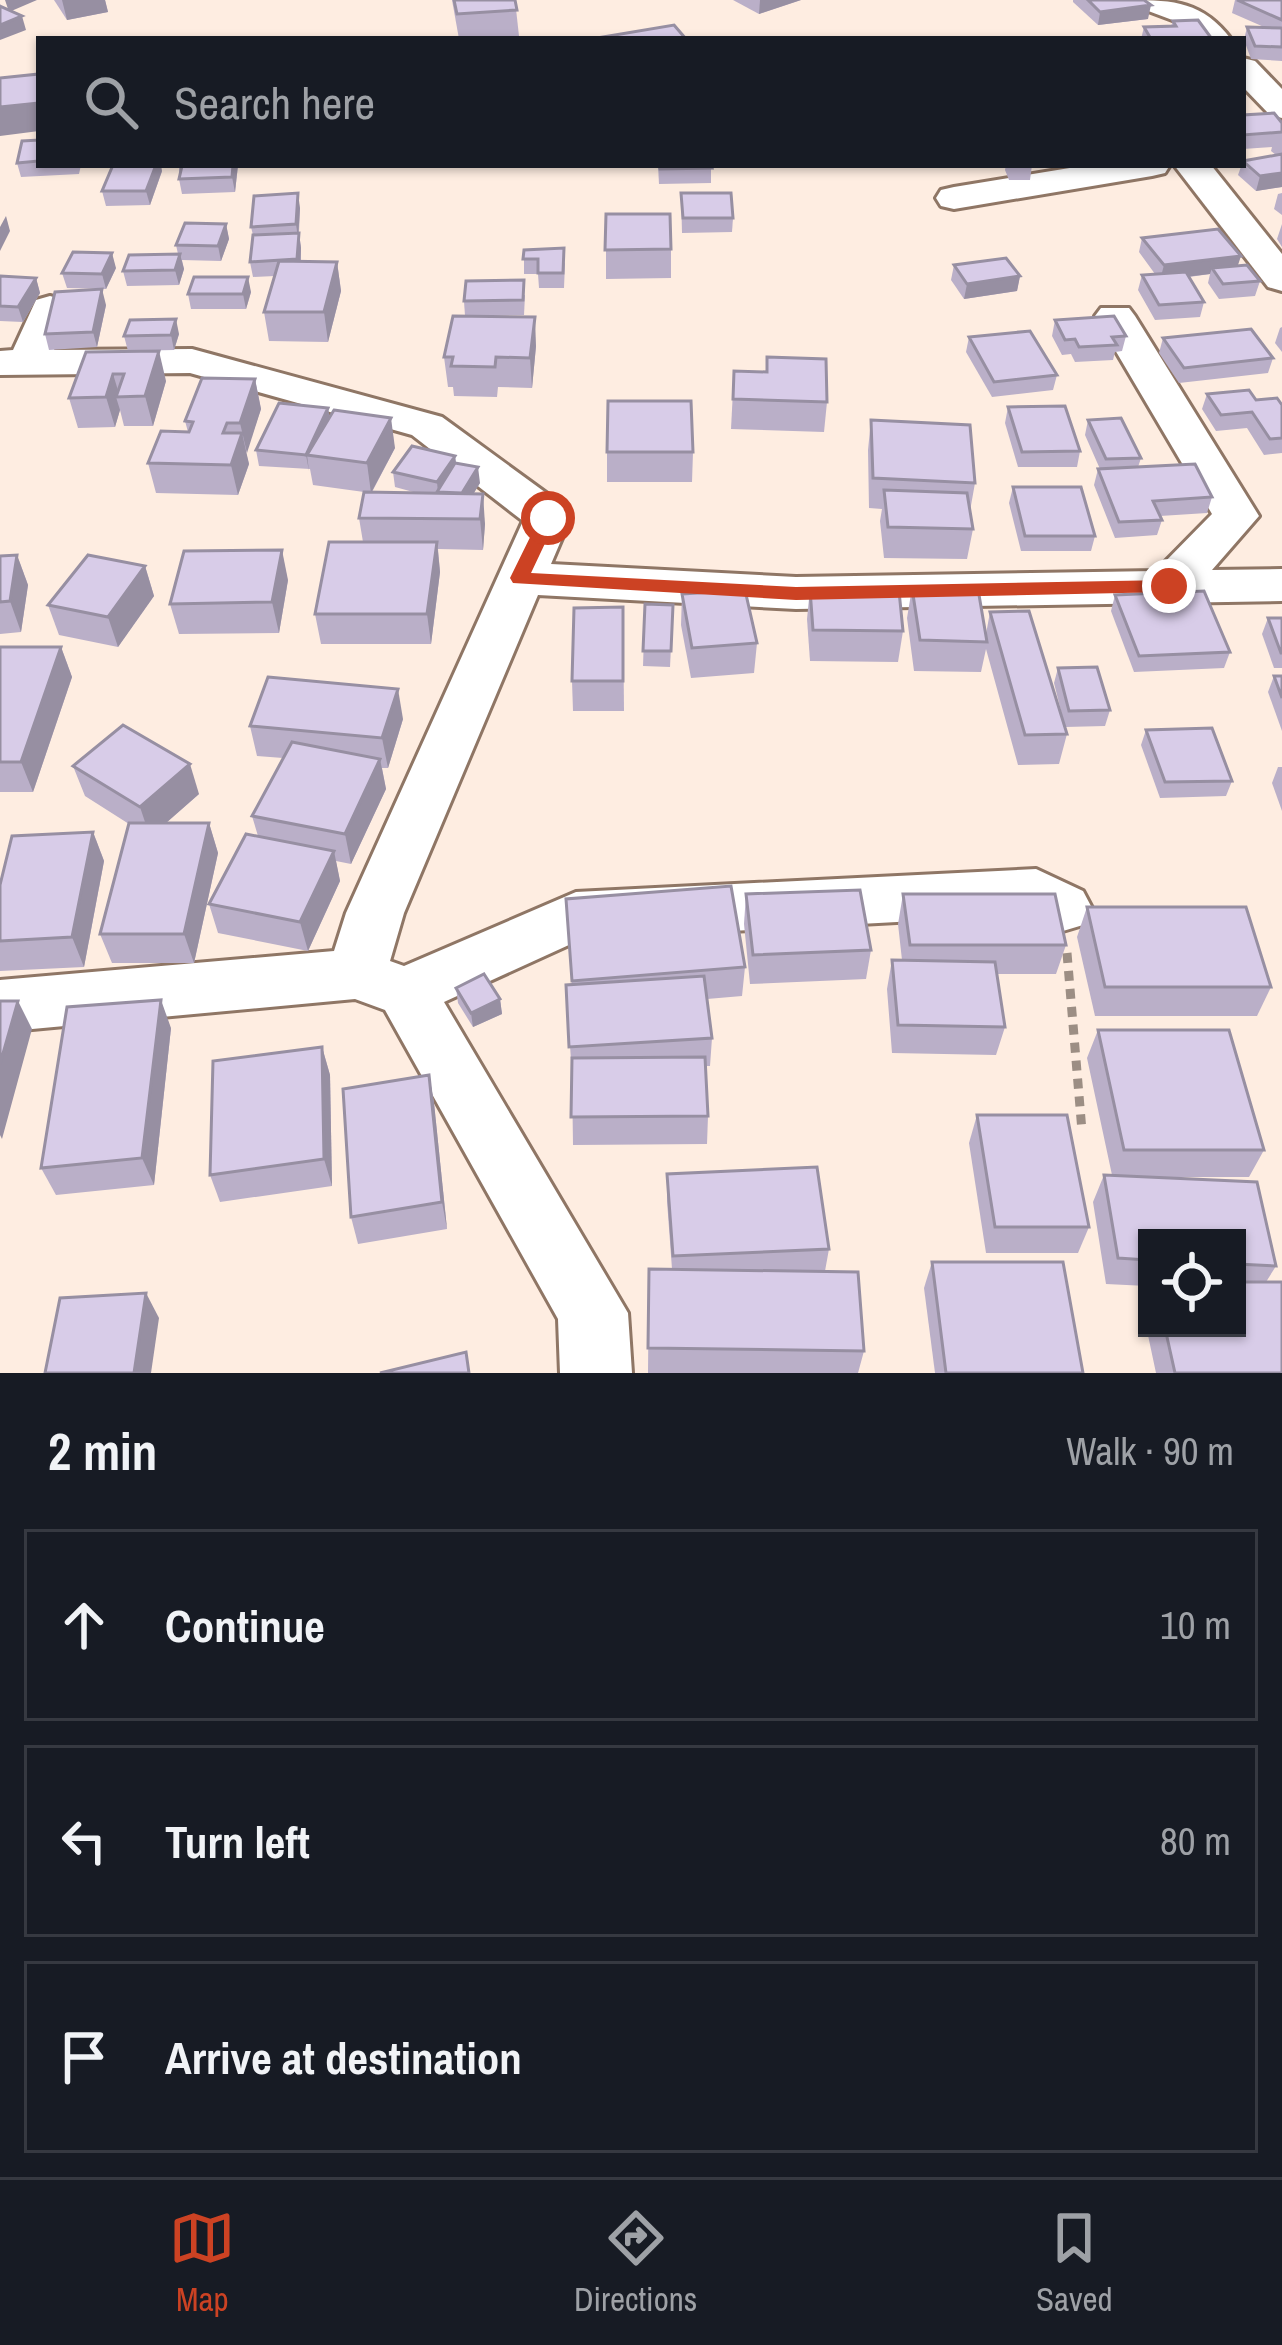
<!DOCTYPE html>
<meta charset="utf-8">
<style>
body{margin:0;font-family:"Archivo Narrow",sans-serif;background:#20242c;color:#f1f3f6}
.controls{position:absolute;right:36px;bottom:36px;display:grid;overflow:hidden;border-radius:0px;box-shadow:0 3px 9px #0004}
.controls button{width:108px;height:108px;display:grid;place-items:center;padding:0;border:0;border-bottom:3px solid #363941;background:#171b24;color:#f1f3f6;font:60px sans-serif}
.stop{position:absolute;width:36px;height:36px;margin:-27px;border:9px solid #cc4223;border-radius:50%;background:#fff}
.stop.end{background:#cc4223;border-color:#fff;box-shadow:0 3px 12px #0008}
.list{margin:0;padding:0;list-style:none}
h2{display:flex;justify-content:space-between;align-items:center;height:156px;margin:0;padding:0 48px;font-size:51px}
h2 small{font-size:39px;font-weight:400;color:#9ea1a6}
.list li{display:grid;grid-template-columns:78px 1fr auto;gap:36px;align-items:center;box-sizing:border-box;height:192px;margin:0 24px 24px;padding:0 24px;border:3px solid #363941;border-radius:0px}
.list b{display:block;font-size:45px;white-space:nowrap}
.list em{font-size:39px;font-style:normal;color:#9ea1a6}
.icon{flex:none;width:66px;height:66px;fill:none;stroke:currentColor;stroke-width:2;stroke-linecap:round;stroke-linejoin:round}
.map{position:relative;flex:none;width:1282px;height:1373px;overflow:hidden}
.search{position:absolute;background:#171b24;box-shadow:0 3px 9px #0004;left:36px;right:36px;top:36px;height:132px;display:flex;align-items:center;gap:30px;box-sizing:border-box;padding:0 42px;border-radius:0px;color:#9ea1a6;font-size:45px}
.sheet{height:804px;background:#171b24}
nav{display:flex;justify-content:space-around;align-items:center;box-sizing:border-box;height:168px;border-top:3px solid #363941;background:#171b24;font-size:33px;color:#9ea1a6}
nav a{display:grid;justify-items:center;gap:6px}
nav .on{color:#cc4223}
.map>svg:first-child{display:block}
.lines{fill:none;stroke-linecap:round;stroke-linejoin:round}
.street-casing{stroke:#8f7665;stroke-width:6}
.path{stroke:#9c8e84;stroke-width:9;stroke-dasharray:10 8;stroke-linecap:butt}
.street{fill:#fff;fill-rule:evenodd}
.wall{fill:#baafc8}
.shaded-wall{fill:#978fa2}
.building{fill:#d8cce8;stroke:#978fa2;stroke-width:3}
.route{fill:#cc4223}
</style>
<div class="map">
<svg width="1282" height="1373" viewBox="0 0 1282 1373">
<rect width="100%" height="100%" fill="#feede1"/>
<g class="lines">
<g class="street-casing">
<g id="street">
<path d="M1131 0C1174 0 1203 2 1231 39H1197L1183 24 1135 6Z"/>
<polygon points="1243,58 1255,61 1282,89 1282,118 1270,115 1243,87"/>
<polygon points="1088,165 1170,165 1165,173 1152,176 954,209 941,206 936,198 941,190 954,187"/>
<polygon points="1174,165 1211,165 1282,254 1282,291 1268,287"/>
<polygon points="50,296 64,300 70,308 54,350 192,349 442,417 564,506 571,517 551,564 796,577 1156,571 1212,514 1095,316 1101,308 1129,308 1135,316 1259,516 1212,570 1282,569 1282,601 796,609 538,595 404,913 390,961 404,966 576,892 1036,869 1083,891 1092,908 1083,925 1063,931 1028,915 582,939 444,1002 628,1313 632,1373 560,1373 558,1319 385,1010 355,999 0,1032 0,980 334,951 346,913 523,521 412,435 190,373 0,375 0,351 13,350 36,300"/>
</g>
</g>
<polyline class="path" points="1067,953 1082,1131"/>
<use href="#street" class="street"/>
</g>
<g class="wall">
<polygon points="54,0 105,0 108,12 67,20"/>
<polygon points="452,0 515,0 519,36 459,39"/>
<polygon points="733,0 801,0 759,14"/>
<polygon points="1073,0 1144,0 1148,19 1098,25 1073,2"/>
<polygon points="1235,0 1282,0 1282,61 1251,59 1244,40 1247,27 1264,27 1232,13"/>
<polygon points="1173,21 1212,39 1141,39 1144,27 1171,26"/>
<polygon points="1243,115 1282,123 1282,187 1256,191 1238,175 1243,161 1276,155 1271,151 1272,147 1243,149"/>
<polygon points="39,140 39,165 81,165 79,174 21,177 17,163"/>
<polygon points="179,165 238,165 235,192 182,194 179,179"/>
<polygon points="658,165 711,165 711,183 659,184"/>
<polygon points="1006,165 1032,165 1030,180 1009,180 1005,170"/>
<polygon points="162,171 150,205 106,206 102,191"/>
<polygon points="681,193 733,218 732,232 682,233"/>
<polygon points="1282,193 1282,215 1274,209 1278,194"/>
<polygon points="300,208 299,233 301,248 301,262 337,262 341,291 328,342 269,341 264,312 275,276 253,277 250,262 253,235 251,227"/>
<polygon points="606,214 671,249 671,278 606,279"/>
<polygon points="226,224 229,239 221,261 182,260 184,269 179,285 127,286 123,271 178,254 176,245"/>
<polygon points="1282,224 1282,247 1277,239"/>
<polygon points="1142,238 1238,266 1260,281 1255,296 1219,299 1208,283 1210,274 1189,277 1204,302 1200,317 1155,320 1138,290 1142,275 1155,274 1139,252"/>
<polygon points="524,250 565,263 564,288 539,288 538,274 524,274"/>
<polygon points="954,265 1020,276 1017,291 964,299 951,280"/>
<polygon points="116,268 106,289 67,288 62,273"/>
<polygon points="0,276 36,278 40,293 23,322 0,321"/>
<polygon points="251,292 246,309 191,309 188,294"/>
<polygon points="525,295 524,315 465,316 464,301"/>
<polygon points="106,305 97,347 49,350 45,334"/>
<polygon points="1055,320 1126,336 1122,351 1115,352 1113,360 1075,362 1071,354 1062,355 1052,336"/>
<polygon points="1282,327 1282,352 1275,343 1280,328"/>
<polygon points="179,334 174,350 128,351 124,336"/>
<polygon points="969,337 1057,375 1053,390 992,397 966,352"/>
<polygon points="1163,338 1273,358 1268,373 1179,383 1159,353"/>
<polygon points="536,346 532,388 498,387 497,397 454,396 453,387 448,387 444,357"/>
<polygon points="86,352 166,381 153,426 124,426 120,410 115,427 78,428 69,398"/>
<polygon points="734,371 827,402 824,432 731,429"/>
<polygon points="255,379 261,409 246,453 249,464 238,495 156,493 148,463 188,432 185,421"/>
<polygon points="1207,394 1282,405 1282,453 1264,455 1247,428 1216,431 1202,409"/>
<polygon points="1008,407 1080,451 1077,467 1018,467 1005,423"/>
<polygon points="330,417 395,448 372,492 417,493 395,487 393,472 455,456 456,463 480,483 473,493 485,524 483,550 438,549 440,572 431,644 321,644 315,614 363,542 359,518 364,492 313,485 310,469 259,466 256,450"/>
<polygon points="871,420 975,483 970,511 973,529 967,559 884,558 880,521 882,509 869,508 868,450"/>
<polygon points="1088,420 1141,458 1138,467 1212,497 1207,513 1160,516 1162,520 1157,535 1115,538 1094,485 1098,469 1100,469 1085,435"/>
<polygon points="607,452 693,452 692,482 607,482"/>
<polygon points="1013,487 1095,536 1091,551 1021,551 1009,503"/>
<polygon points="17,555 28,585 21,632 0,634 0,556"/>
<polygon points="145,566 154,596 118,647 59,635 48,605"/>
<polygon points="288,580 279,633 179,634 170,604"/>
<polygon points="912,588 986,634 990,612 1067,734 1059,764 1018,765 986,649 981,672 914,671 907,618"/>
<polygon points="810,589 903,631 898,662 810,661 807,619"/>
<polygon points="682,594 757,643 754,673 691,678 681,625"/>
<polygon points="1115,595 1230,652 1224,668 1134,672 1111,611"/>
<polygon points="645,604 673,605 670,667 643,666"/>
<polygon points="623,607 624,711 573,711 572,681"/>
<polygon points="1268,618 1282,618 1282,668 1274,668 1262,634"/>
<polygon points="0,647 61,647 72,677 33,792 0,792"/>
<polygon points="1058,668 1110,710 1105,726 1065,727 1054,683"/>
<polygon points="1274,676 1282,676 1282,731 1268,692"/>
<polygon points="403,719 388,768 382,768 386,789 351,864 336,861 340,881 308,951 218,933 209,904 258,836 252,816 283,758 257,756 250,726"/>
<polygon points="1146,730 1232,781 1226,796 1160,798 1141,745"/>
<polygon points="73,766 199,794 166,823 209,823 218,853 194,963 112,963 100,934 129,824 85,796"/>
<polygon points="1278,767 1282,767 1282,811 1272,783"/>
<polygon points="93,832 104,861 84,967 0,971 0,885"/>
<polygon points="746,894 871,950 866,979 750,984 744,924"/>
<polygon points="903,894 1066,945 1056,974 997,974 1005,1027 996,1055 892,1053 887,989 892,960 902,960 898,924"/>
<polygon points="566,899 745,967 742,996 707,999 712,1038 710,1066 706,1066 708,1116 707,1144 573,1145 572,1075 566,985 572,985"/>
<polygon points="1087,907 1271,987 1257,1016 1095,1016 1077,937"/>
<polygon points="456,988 500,999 502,1014 473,1027 458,1003"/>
<polygon points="171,1028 154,1185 56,1195 41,1168"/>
<polygon points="1098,1030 1264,1150 1249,1177 1163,1177 1276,1266 1266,1282 1282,1373 1156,1373 1142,1307 1147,1297 1147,1328 1237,1328 1237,1238 1147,1238 1147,1286 1106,1284 1093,1202 1104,1175 1112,1175 1087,1058"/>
<polygon points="322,1047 330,1075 332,1186 220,1202 210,1175"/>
<polygon points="429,1075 434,1103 447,1229 358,1244 351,1217"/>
<polygon points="977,1115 1089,1227 1078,1253 986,1253 969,1143"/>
<polygon points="667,1174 829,1249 825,1271 864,1351 858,1373 648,1373 649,1269 672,1269 667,1201"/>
<polygon points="932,1262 1083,1373 935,1373 924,1288"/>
</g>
<g class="shaded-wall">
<polygon points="5,0 37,0 9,12"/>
<polygon points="62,0 105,0 108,12 67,20"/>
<polygon points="760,0 801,0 759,14"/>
<polygon points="1151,5 1148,19 1098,25 1100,12"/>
<polygon points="22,16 26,30 0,40 0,25"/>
<polygon points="39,103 39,131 0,136 0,107"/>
<polygon points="156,165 161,165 162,171 150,205 146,191"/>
<polygon points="233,165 238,165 235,192 232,177"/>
<polygon points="1282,173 1282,187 1256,191 1260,176"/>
<polygon points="298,193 300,208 298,239 296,224"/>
<polygon points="6,216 10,231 0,251 0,227"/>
<polygon points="226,224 229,239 221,261 218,246"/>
<polygon points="299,233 301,248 300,274 297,259"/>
<polygon points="112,253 116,268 106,289 102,274"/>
<polygon points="180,254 184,269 179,285 175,270"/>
<polygon points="1241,256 1236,271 1212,268 1210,274 1160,280 1164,265"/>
<polygon points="337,262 341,291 328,342 324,312"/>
<polygon points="1020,276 1017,291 964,299 967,284"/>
<polygon points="248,277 251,292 246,309 243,294"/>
<polygon points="36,278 40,293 23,322 18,307"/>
<polygon points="102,289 106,305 97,347 93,332"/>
<polygon points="535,317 536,346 532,388 530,358"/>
<polygon points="176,319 179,334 174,350 171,335"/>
<polygon points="159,351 166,381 153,426 145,396"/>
<polygon points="113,374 120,397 116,397 120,410 115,427 106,397"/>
<polygon points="255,379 261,409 247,453 240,423"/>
<polygon points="328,408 331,423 307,455 309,471 306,455"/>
<polygon points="391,418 395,448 371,493 367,463"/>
<polygon points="242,433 249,464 238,495 231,465"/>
<polygon points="455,456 457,472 438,493 437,482"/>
<polygon points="478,467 480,483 462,513 460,497"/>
<polygon points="483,494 485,524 483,550 480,519"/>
<polygon points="437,542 440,572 431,644 427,614"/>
<polygon points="282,550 288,580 279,633 272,602"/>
<polygon points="17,555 28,585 21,632 10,601"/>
<polygon points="145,566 154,596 118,647 108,617"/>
<polygon points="61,647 72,677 33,792 21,762"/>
<polygon points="398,689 403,719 388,768 382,738"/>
<polygon points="380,759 386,789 351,864 345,834"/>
<polygon points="190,764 199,794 150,837 140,807"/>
<polygon points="209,823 218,853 194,963 184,934"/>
<polygon points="93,832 104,861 84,967 72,937"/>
<polygon points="334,851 340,881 308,951 300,922"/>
<polygon points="500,999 502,1014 473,1027 471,1013"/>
<polygon points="161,1000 171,1028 154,1185 142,1158"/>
<polygon points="18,1001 32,1029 2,1139 0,1135 0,1064"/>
<polygon points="322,1047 330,1075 332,1186 324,1159"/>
<polygon points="429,1075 434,1103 447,1229 442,1202"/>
<polygon points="146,1293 159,1318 151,1373 134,1373"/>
</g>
<g class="building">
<polygon points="454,0 515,0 517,10 457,14"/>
<polygon points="1088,0 1144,0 1151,5 1100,12"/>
<polygon points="1237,0 1282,0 1282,20"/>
<polygon points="0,6 22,16 0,25"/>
<polygon points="1198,20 1212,39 1151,39 1144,27 1176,26 1173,21"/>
<polygon points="674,25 686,39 591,39"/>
<polygon points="1247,27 1282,28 1282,47 1255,46"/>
<polygon points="39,74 39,103 0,107 0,78"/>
<polygon points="1274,113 1282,123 1282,132 1243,135 1243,115"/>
<polygon points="39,140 39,161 17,163 22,141"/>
<polygon points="1282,154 1282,173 1260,176 1243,161"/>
<polygon points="113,165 156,165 146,191 102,191"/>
<polygon points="190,165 233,165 232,177 179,179 182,166"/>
<polygon points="659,165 711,165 712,168 660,169"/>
<polygon points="298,193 296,224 251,227 254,196"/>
<polygon points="681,193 731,193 733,218 683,218"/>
<polygon points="606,214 670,214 671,249 605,250"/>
<polygon points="185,223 226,224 218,246 176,245"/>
<polygon points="1218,229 1241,256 1164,265 1142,238"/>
<polygon points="299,233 297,259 250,262 253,235"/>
<polygon points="564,248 563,273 538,273 538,259 523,259 524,250"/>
<polygon points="73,252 112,253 102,274 62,273"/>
<polygon points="180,254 175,270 123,271 129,255"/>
<polygon points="1006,258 1020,276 967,284 954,265"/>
<polygon points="279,261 337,262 324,312 264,312"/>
<polygon points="1247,265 1260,281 1223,284 1212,268"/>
<polygon points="1186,272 1204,302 1159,305 1142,275"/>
<polygon points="0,276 36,278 18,307 0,306"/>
<polygon points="194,277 248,277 243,294 188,294"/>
<polygon points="524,280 523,300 464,301 466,281"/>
<polygon points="102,289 93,332 45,334 55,292"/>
<polygon points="453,316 535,317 530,358 496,357 495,367 451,366 453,357 444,357"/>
<polygon points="1114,316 1126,336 1112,337 1117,345 1079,347 1075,339 1065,340 1055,320"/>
<polygon points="176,319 171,335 124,336 130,320"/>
<polygon points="1251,329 1273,358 1184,368 1163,338"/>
<polygon points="1030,331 1057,375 994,382 969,337"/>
<polygon points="159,351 145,396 116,397 124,374 113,374 106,397 69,398 86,352"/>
<polygon points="767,357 826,359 827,402 733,399 734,371 767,372"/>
<polygon points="202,378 255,379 240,423 227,423 223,433 242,433 231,465 148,463 161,431 189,432 193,422 185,421"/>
<polygon points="1249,390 1256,400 1277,398 1282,405 1282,438 1270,439 1252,412 1221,415 1207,394"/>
<polygon points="608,401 691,401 693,452 607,452"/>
<polygon points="279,403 328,408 306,455 256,450"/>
<polygon points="1065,406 1080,451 1022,452 1008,407"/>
<polygon points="334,410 391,418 367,463 307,455"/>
<polygon points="1121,418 1141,458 1106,459 1088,420"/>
<polygon points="871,420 970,425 975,483 873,478"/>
<polygon points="412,446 455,456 437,482 393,472"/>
<polygon points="455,463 478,467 462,493 437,492"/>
<polygon points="1195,464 1212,497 1153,501 1162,520 1119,522 1098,469"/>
<polygon points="1013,487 1081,487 1095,536 1025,536"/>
<polygon points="884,490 967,493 973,529 888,527"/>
<polygon points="364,492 483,494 480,519 359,518"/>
<polygon points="329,542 437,542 427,614 315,614"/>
<polygon points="282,550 272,602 170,604 184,551"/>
<polygon points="17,555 10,601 0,602 0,556"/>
<polygon points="88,555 145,566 108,617 48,605"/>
<polygon points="912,588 978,589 987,642 920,640"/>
<polygon points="810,589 899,591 903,631 813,630"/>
<polygon points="745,590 757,643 692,648 682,594"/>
<polygon points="1204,591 1230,652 1139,656 1115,595"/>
<polygon points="645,604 673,605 671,651 643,651"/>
<polygon points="623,607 623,681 572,681 574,608"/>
<polygon points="1029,611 1067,734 1025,735 990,612"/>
<polygon points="1268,618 1282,618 1282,653 1281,653"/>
<polygon points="0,647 61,647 21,762 0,762"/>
<polygon points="1097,667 1110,710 1069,711 1058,668"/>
<polygon points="1274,676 1282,676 1282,698"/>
<polygon points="268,677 398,689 382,738 250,726"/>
<polygon points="123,725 190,764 140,807 73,766"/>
<polygon points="1212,728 1232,781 1165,782 1146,730"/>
<polygon points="292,742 380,759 345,834 252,816"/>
<polygon points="129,823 209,823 184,934 100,934"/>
<polygon points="93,832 72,937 0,941 0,885 12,836"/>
<polygon points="246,834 334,851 300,922 209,904"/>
<polygon points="731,886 745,967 572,981 566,899"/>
<polygon points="860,890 871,950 753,955 746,894"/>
<polygon points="903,894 1055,894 1066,945 910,945"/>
<polygon points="1087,907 1246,907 1271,987 1105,987"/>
<polygon points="892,960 995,962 1005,1027 898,1025"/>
<polygon points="484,974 500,999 471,1013 456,988"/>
<polygon points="704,976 712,1038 569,1047 566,985"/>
<polygon points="161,1000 142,1158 41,1168 67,1007"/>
<polygon points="0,1001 18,1001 0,1064"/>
<polygon points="1098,1030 1229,1030 1264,1150 1124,1150"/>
<polygon points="322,1047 324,1159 210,1175 213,1061"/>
<polygon points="705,1057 708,1116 571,1117 572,1058"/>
<polygon points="429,1075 442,1202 351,1217 343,1089"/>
<polygon points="977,1115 1067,1115 1089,1227 995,1227"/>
<polygon points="817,1167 829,1249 673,1256 667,1174"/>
<polygon points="1104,1175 1257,1182 1276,1266 1237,1264 1237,1238 1147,1238 1147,1260 1118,1258"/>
<polygon points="932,1262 1063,1262 1083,1373 946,1373"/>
<polygon points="649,1269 858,1272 864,1351 648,1348"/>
<polygon points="1237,1282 1282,1282 1282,1373 1175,1373 1165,1328 1237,1328"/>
<polygon points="146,1293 134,1373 45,1373 60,1298"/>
<polygon points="466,1352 469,1373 380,1373"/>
</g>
<polygon class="route" points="542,513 557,518 531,573 796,587 1169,580 1179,586 1169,592 796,600 513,583 510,578"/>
</svg>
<div class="controls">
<button><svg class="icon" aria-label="locate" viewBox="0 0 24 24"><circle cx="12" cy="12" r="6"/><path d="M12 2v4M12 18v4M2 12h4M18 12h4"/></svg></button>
</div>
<div class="stop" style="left:548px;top:518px"></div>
<div class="stop end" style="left:1169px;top:586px"></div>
<div class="search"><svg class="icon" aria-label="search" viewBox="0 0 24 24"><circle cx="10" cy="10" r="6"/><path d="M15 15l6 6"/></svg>Search here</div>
</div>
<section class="sheet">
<h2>2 min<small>Walk · 90 m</small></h2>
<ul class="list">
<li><svg class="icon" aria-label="ahead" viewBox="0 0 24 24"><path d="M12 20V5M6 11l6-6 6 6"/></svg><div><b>Continue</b></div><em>10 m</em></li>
<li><svg class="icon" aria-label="left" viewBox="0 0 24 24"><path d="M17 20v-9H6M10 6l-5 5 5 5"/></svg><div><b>Turn left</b></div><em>80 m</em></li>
<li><svg class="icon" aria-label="arrive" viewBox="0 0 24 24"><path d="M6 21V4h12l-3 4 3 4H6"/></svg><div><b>Arrive at destination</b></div></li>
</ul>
</section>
<nav>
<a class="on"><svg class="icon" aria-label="map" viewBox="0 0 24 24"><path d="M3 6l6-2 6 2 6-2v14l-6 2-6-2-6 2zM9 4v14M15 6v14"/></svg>Map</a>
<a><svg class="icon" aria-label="directions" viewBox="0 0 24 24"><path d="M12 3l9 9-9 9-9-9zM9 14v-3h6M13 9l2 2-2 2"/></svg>Directions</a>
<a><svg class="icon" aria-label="saved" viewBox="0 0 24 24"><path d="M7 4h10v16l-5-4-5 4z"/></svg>Saved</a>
</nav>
